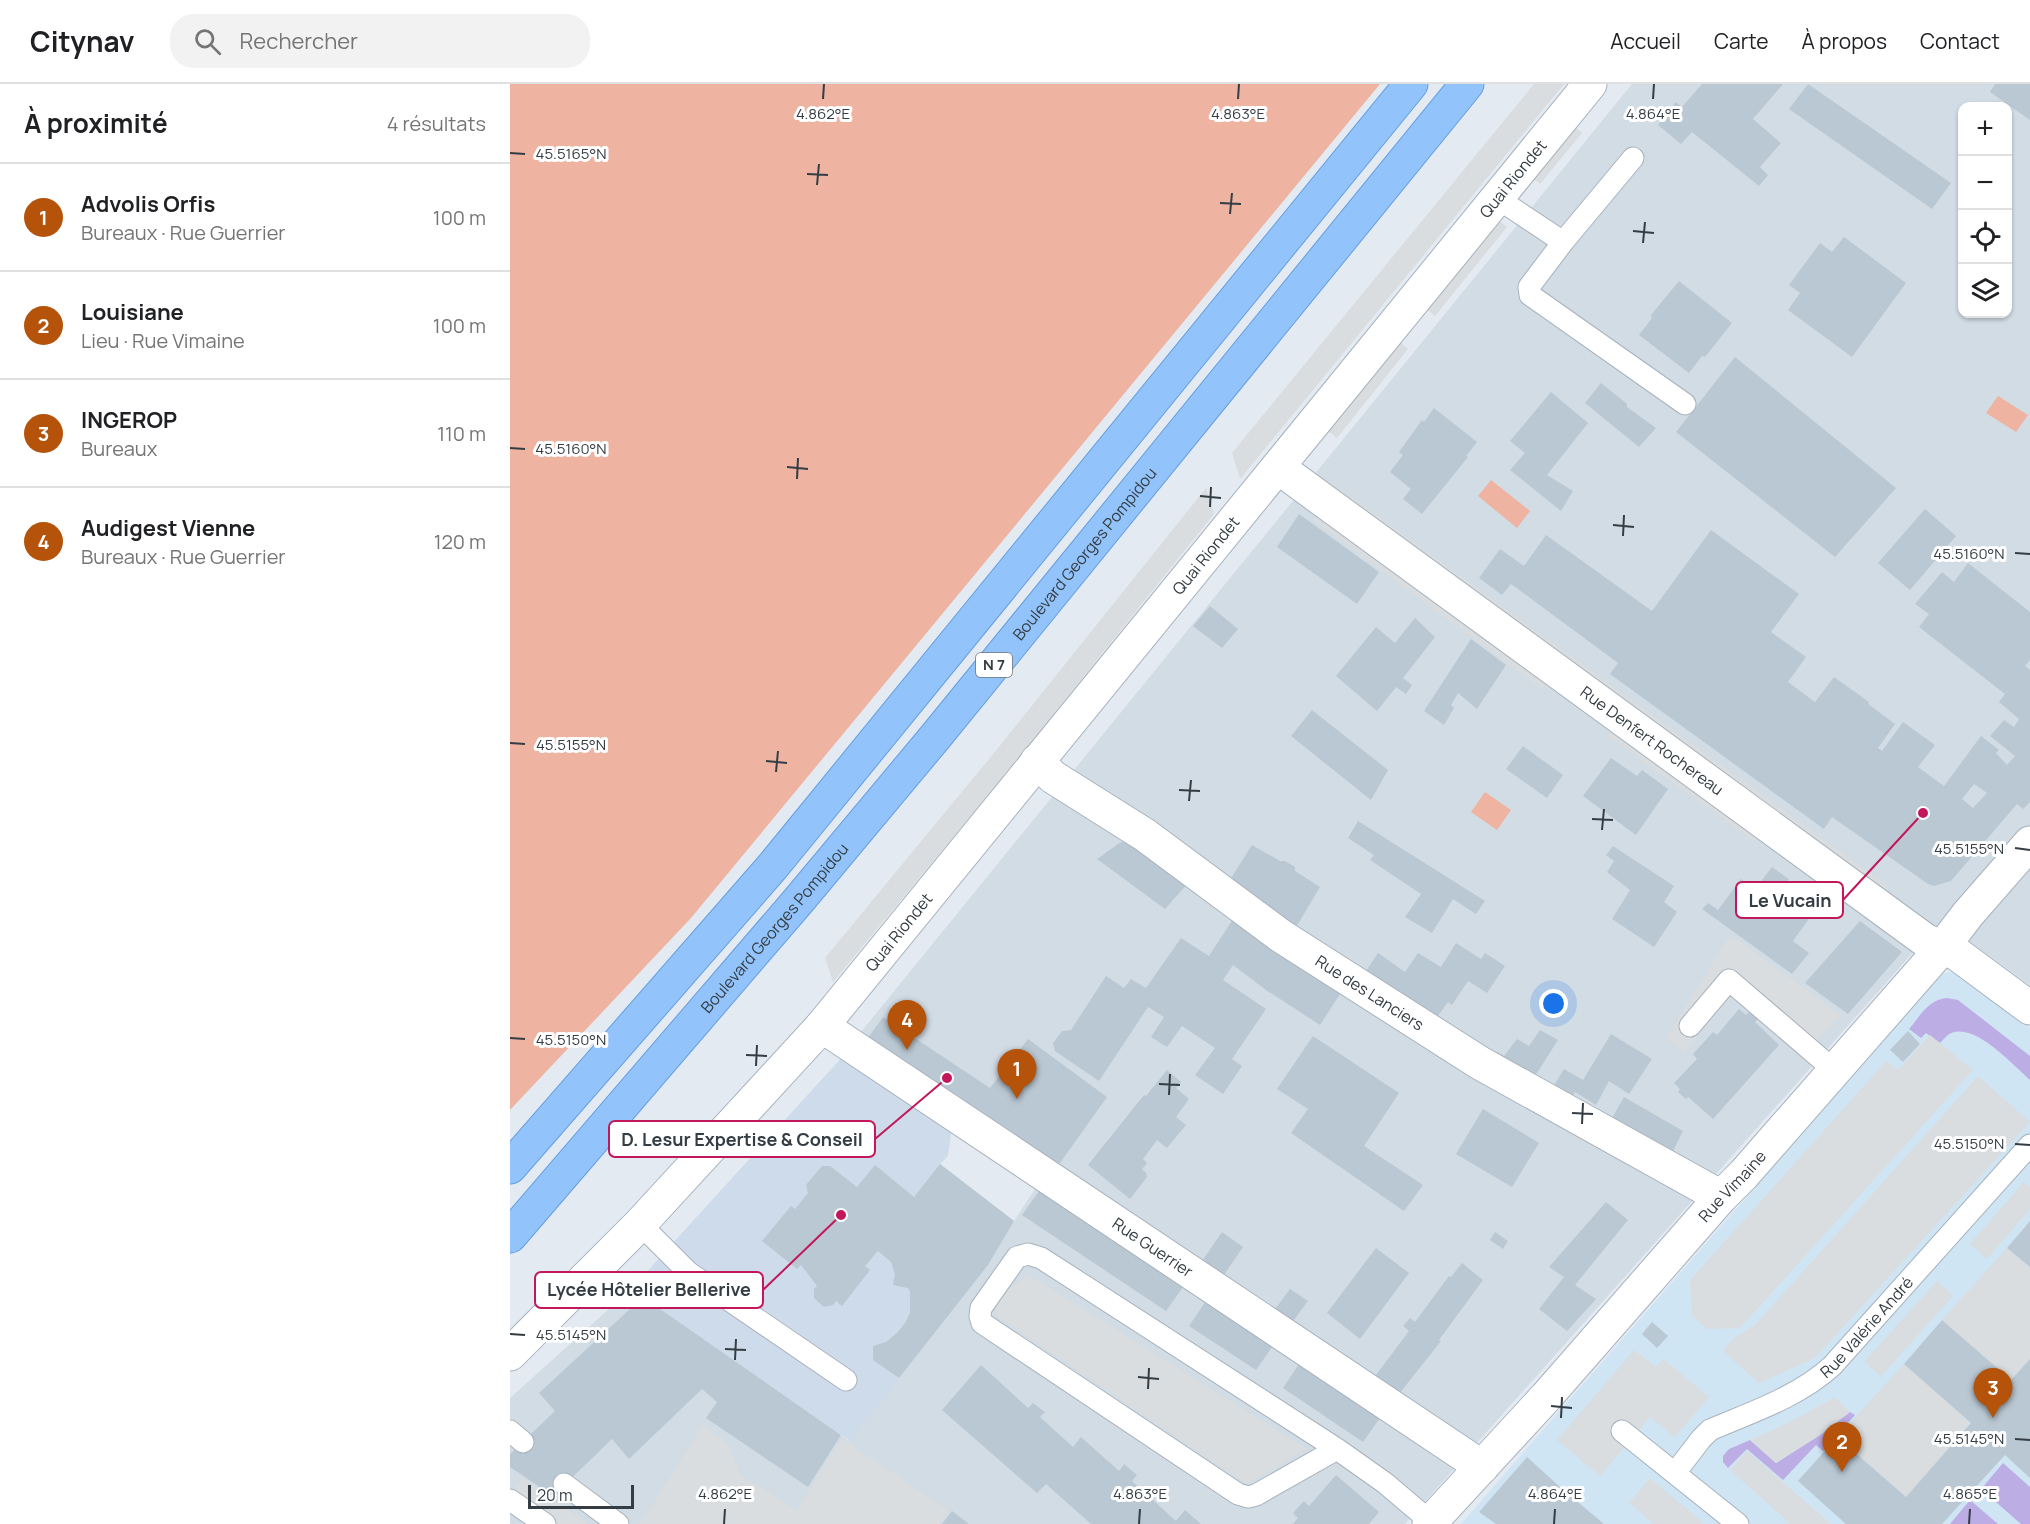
<!DOCTYPE html>
<html lang="fr">
<meta charset="utf-8">
<style>
body{margin:0;font-family:Manrope,sans-serif;background:#f2f2f2;color:#202124}
.controls{position:absolute;right:18px;top:18px;display:grid;overflow:hidden;border-radius:12px;box-shadow:0 2px 4px #0004}
.controls button{width:54px;height:54px;display:grid;place-items:center;padding:0;border:0;border-bottom:2px solid #e0e0e0;background:#fff;color:#202124;font:30px sans-serif}
.scale{position:absolute;left:18px;bottom:15px;width:106px;box-sizing:border-box;padding-left:6px;border:3px solid #343d43;border-top:0;font-size:16px;line-height:21px;white-space:nowrap;color:#343d43;-webkit-text-stroke:4px #fff;paint-order:stroke}
.you{position:absolute;left:1044px;top:920px;width:21px;height:21px;margin:-15px;border:4px solid #fff;border-radius:50%;background:#1a73e8;box-shadow:0 0 0 9px #1a73e833}
.badge{display:grid;place-items:center;width:39px;height:39px;border-radius:50%;background:#b45309;color:#fff;font-size:20px;font-weight:700}
.pin{position:absolute;translate:-50% -50px;filter:drop-shadow(0 2px 3px #0008)}
.pin::after{content:'';position:absolute;top:32px;width:21px;height:18px;background:inherit;clip-path:polygon(0 0,100% 0,50% 100%)}
.list{margin:0;padding:0;list-style:none}
h2{display:flex;justify-content:space-between;align-items:center;height:78px;margin:0;padding:0 24px;font-size:26px}
h2 small{font-size:20px;font-weight:400;color:#757577}
.list li{display:grid;grid-template-columns:39px 1fr auto;gap:18px;align-items:center;box-sizing:border-box;height:108px;padding:0 24px;border-top:2px solid #e0e0e0}
.list b{display:block;font-size:22px;white-space:nowrap}
.list p{margin:0;font-size:20px;white-space:nowrap;color:#757577}
.list em{font-size:20px;font-style:normal;color:#757577}
.icon{flex:none;width:33px;height:33px;fill:none;stroke:currentColor;stroke-width:2;stroke-linecap:round;stroke-linejoin:round}
.map{position:relative;flex:none;width:1520px;height:1440px;overflow:hidden}
header{display:flex;align-items:center;gap:36px;box-sizing:border-box;height:84px;padding:0 30px;background:#fff;border-bottom:2px solid #e0e0e0}
header strong{font-size:28px}
nav{display:flex;gap:33px;margin-inline-start:auto;font-size:21px}
.search{width:420px;height:54px;background:#f2f2f2;display:flex;align-items:center;gap:15px;box-sizing:border-box;padding:0 21px;border-radius:24px;color:#757577;font-size:22px}
main{display:flex}
aside{flex:1;background:#fff}
.map>svg:first-child{display:block}
.residential{fill:#d2dce5;fill-rule:evenodd}
.commercial{fill:#cfe5f4}
.education{fill:#cedbea}
.green{fill:#bdade5}
.parking{fill:#d9dddf}
.water{fill:#eeb3a1}
.building{fill:#bac8d3;fill-rule:evenodd}
.lines{fill:none;stroke-linecap:round;stroke-linejoin:round}
.service-casing{stroke:#a7b2bd;stroke-width:23}
.minor-casing{stroke:#a7b2bd;stroke-width:35}
.primary-casing{stroke:#649ee0;stroke-width:35}
.service{stroke:#fff;stroke-width:21}
.minor{stroke:#fff;stroke-width:33}
.primary{stroke:#93c3fb;stroke-width:33}
.ticks{fill:none;stroke:#343d43;stroke-width:2}
.labels{text-anchor:middle;stroke-width:6;stroke-linejoin:round;paint-order:stroke}
.shield{fill:#fff;stroke:#71777b;stroke-width:1.5}
.shield-label{font-size:15px;font-weight:bold;fill:#343d43}
.street-label{font-size:16px;fill:#343d43;stroke:#fff}
.ticks-label{font-size:15px;text-anchor:middle;fill:#343d43;stroke:#fff;stroke-width:6;stroke-linejoin:round;paint-order:stroke}
.leader{fill:none;stroke:#c2185b;stroke-width:2}
.callout-dot{fill:#c2185b;stroke:#fff;stroke-width:2}
.callout{fill:#fff;stroke:#c2185b;stroke-width:2}
.callout-label{font-size:18px;text-anchor:middle;font-weight:bold;fill:#343d43}
</style>
<header>
<strong>Citynav</strong>
<div class="search"><svg class="icon" aria-label="search" viewBox="0 0 24 24"><circle cx="10" cy="10" r="6"/><path d="M15 15l6 6"/></svg>Rechercher</div>
<nav><a>Accueil</a><a>Carte</a><a>À propos</a><a>Contact</a></nav>
</header>
<main>
<aside>
<h2>À proximité<small>4 résultats</small></h2>
<ul class="list">
<li><span class="badge">1</span><div><b>Advolis Orfis</b><p>Bureaux · Rue Guerrier</p></div><em>100 m</em></li>
<li><span class="badge">2</span><div><b>Louisiane</b><p>Lieu · Rue Vimaine</p></div><em>100 m</em></li>
<li><span class="badge">3</span><div><b>INGEROP</b><p>Bureaux</p></div><em>110 m</em></li>
<li><span class="badge">4</span><div><b>Audigest Vienne</b><p>Bureaux · Rue Guerrier</p></div><em>120 m</em></li>
</ul>
</aside>
<div class="map">
<svg width="1520" height="1440" viewBox="0 0 1520 1440">
<rect width="100%" height="100%" fill="#e4eaf2"/>
<path class="residential" d="M1122 0H1520V901L1431 837 895 1440H0V1314L121 1205 339 1357 478 1181 504 1137 538 1085 346 954ZM1452 22H1498V230H1452Z"/>
<polygon class="commercial" points="1438,888 1446,890 1520,944 1520,1440 951,1440 1430,891"/>
<polygon class="education" points="334,971 442,1043 438,1072 430,1080 504,1137 478,1181 340,1357 121,1205"/>
<g class="green">
<path d="M1437 914 1448 916 1520 972V996C1503 981 1469 943 1445 948 1438 949 1434 955 1430 959L1416 949 1411 954 1399 945C1411 931 1418 916 1437 914Z"/>
<polygon points="1340,1328 1345,1331 1313,1367 1306,1361 1273,1396 1237,1365 1218,1384 1213,1378 1213,1372 1219,1365 1240,1356 1266,1379 1310,1351"/>
<polygon points="1493,1379 1520,1403 1520,1440 1511,1440 1471,1405"/>
<polygon points="1460,1416 1488,1440 1440,1440"/>
</g>
<g class="parking">
<polygon points="1024,0 1054,0 730,395 722,369"/>
<polygon points="1064,42 1072,49 1030,100 1022,93"/>
<polygon points="987,135 997,143 925,232 915,224"/>
<polygon points="889,257 898,265 827,354 817,346"/>
<polygon points="818,396 1378,802 1370,812 810,407"/>
<polygon points="696,404 704,430 492,694 323,898 315,874 488,664"/>
<polygon points="810,427 1038,594 1031,604 803,436"/>
<polygon points="1104,641 1252,750 1245,759 1097,651"/>
<polygon points="1220,851 1331,931 1295,969 1224,908 1174,968 1156,954"/>
<polygon points="1420,951 1463,986 1230,1244 1197,1245 1182,1232 1180,1196 1376,977 1388,986"/>
<polygon points="1468,992 1520,1038 1305,1274 1249,1299 1213,1267 1224,1254 1246,1240"/>
<polygon points="1514,1098 1520,1103 1520,1125 1477,1175 1460,1160"/>
<polygon points="1497,1164 1520,1183 1520,1275 1501,1296 1432,1236"/>
<polygon points="519,1191 797,1365 737,1400 485,1231 487,1213"/>
<polygon points="1427,1197 1443,1212 1371,1292 1354,1278"/>
<polygon points="1124,1266 1146,1283 1153,1275 1199,1313 1165,1353 1140,1333 1090,1392 1047,1356"/>
<polygon points="1394,1280 1461,1339 1396,1413 1327,1353"/>
<polygon points="1325,1313 1340,1328 1310,1351 1266,1379 1240,1356 1278,1339"/>
<polygon points="194,1340 218,1361 231,1391 286,1426 332,1354 439,1427 430,1440 130,1440"/>
<polygon points="1237,1367 1274,1399 1321,1440 1281,1440 1257,1419 1220,1386"/>
<polygon points="13,1394 78,1440 20,1440 0,1412"/>
<polygon points="1140,1394 1160,1411 1195,1440 1144,1440 1119,1419"/>
</g>
<g class="water">
<polygon points="0,0 870,0 181,834 0,1026"/>
<polygon points="1488,312 1518,331 1506,348 1476,329"/>
<polygon points="981,396 1020,427 1007,444 968,412"/>
<polygon points="975,708 1001,726 987,746 961,728"/>
</g>
<g class="building">
<polygon points="1192,0 1273,0 1243,35 1271,59 1250,83 1258,91 1249,102 1182,48 1171,60 1148,41 1166,18 1172,23"/>
<polygon points="1298,0 1441,99 1422,125 1279,25"/>
<polygon points="1485,0 1520,0 1520,36 1480,8"/>
<polygon points="1334,153 1396,199 1342,273 1278,226 1290,209 1279,201 1310,159 1322,168"/>
<polygon points="1169,197 1222,239 1195,273 1192,272 1179,289 1129,251 1142,234 1141,231"/>
<polygon points="1225,273 1386,404 1325,473 1166,348"/>
<polygon points="1091,299 1117,320 1117,323 1146,344 1129,363 1075,319"/>
<polygon points="1041,308 1078,339 1037,391 1063,407 1051,427 1000,386 1015,369 1000,357"/>
<polygon points="924,324 967,358 956,372 958,373 912,430 893,415 901,405 880,388 893,371 889,368 912,336 914,338"/>
<polygon points="1415,425 1446,452 1400,506 1368,479"/>
<polygon points="789,430 869,488 847,520 767,463"/>
<path d="M1201 446 1289 510 1261 548 1296 573 1278 598 1305 618 1324 593 1359 618 1358 620 1385 640 1368 664 1372 667 1393 638 1425 661 1408 683 1434 702 1471 652 1489 666 1486 669 1497 681 1505 672 1480 652 1494 636 1504 643 1509 635 1489 618 1495 610 1409 543 1419 530 1405 520 1432 488 1444 498 1458 479 1520 528V576L1515 582 1520 586V718L1513 725 1507 720 1441 797 1424 802 1418 800 1322 733 1314 745 1100 590 1108 579 1001 500 992 511 969 494 990 465 1014 482 1036 451 1142 527ZM1464 700 1477 709 1463 724 1452 715Z"/>
<polygon points="700,522 728,545 712,564 683,542"/>
<polygon points="905,534 925,553 893,594 902,601 896,610 886,603 867,627 826,592 866,543 885,559"/>
<polygon points="961,555 996,581 967,625 948,609 941,621 944,624 934,641 914,627"/>
<polygon points="802,626 878,686 861,716 781,652"/>
<polygon points="1013,662 1053,691 1037,714 996,685"/>
<polygon points="1101,674 1127,692 1132,686 1158,705 1126,751 1073,712"/>
<polygon points="848,737 975,817 966,830 943,815 922,849 895,833 911,810 860,776 864,771 838,754"/>
<polygon points="611,758 618,758 679,798 655,825 587,775"/>
<polygon points="742,761 770,777 775,777 785,783 785,787 810,803 785,845 718,799"/>
<polygon points="1103,762 1164,802 1154,818 1167,828 1144,863 1102,835 1120,806 1097,788 1104,777 1096,771"/>
<polygon points="1262,783 1279,795 1277,798 1309,821 1283,857 1299,869 1282,890 1192,825 1198,819 1208,826 1231,795 1245,805"/>
<polygon points="723,835 832,907 810,941 756,906 723,881 713,896 756,925 722,975 732,982 713,1010 685,991 705,964 672,942 657,963 641,953 654,933 638,923 589,997 545,967 543,959 552,947 561,946 596,892 614,904 621,895 636,904 671,854 699,872"/>
<polygon points="1350,837 1392,868 1338,930 1295,899"/>
<polygon points="946,859 971,875 975,869 995,882 977,909 958,897 942,921 938,918 922,940 850,896 868,869 895,888 908,869 931,883"/>
<polygon points="1229,925 1236,931 1239,928 1248,935 1245,938 1269,961 1203,1035 1178,1013 1176,1015 1168,1008 1170,1005 1164,999 1187,975 1183,970 1203,948 1207,951"/>
<polygon points="373,933 480,1004 518,955 597,1013 545,1086 355,958"/>
<polygon points="1030,946 1048,956 1027,989 1020,997 982,975 987,968 994,972 1007,955 1019,962"/>
<polygon points="1398,947 1410,960 1393,978 1380,966"/>
<polygon points="1101,950 1142,975 1119,1010 1099,997 1086,1021 1065,1008 1059,1018 1040,1008 1054,985 1073,996"/>
<polygon points="803,952 889,1009 854,1062 913,1101 894,1127 781,1049 798,1025 767,1005"/>
<polygon points="657,986 671,998 666,1004 679,1015 666,1033 676,1041 657,1064 647,1056 633,1075 637,1079 632,1085 636,1089 637,1093 620,1115 578,1081 634,1011 636,1012"/>
<polygon points="1114,1013 1173,1047 1160,1073 1098,1041"/>
<polygon points="973,1025 1029,1059 1002,1103 946,1070"/>
<polygon points="430,1080 504,1137 478,1181 389,1294 363,1276 363,1262 376,1258 387,1249 395,1239 400,1229 400,1208 398,1204 383,1201 385,1190 381,1178 368,1167 355,1182 360,1186 332,1222 326,1217 323,1221 314,1223 304,1214 304,1205 307,1202 291,1181 287,1185 252,1157 281,1122 285,1125 298,1109 296,1101 312,1082 320,1082 347,1103 365,1081 404,1113"/>
<polygon points="532,1103 676,1199 656,1227 512,1131"/>
<polygon points="1096,1118 1118,1136 1065,1201 1086,1215 1057,1247 1029,1225 1054,1193 1039,1183"/>
<polygon points="1520,1137 1520,1183 1497,1164"/>
<polygon points="712,1148 733,1163 709,1198 688,1183"/>
<polygon points="985,1148 998,1157 993,1165 980,1156"/>
<polygon points="866,1164 899,1189 850,1255 817,1229"/>
<polygon points="952,1179 973,1196 929,1256 931,1257 885,1315 860,1299 899,1247 893,1242 900,1234 905,1238 939,1192 941,1193"/>
<polygon points="780,1205 798,1217 778,1244 760,1232"/>
<polygon points="133,1213 331,1351 298,1403 196,1334 207,1318 192,1305 119,1375 102,1355 43,1412 0,1383 0,1370 45,1327 29,1309"/>
<polygon points="698,1214 765,1259 746,1286 679,1242"/>
<polygon points="1432,1236 1501,1296 1520,1275 1520,1394 1495,1371 1432,1440 1336,1440 1288,1397 1327,1353 1396,1413 1461,1339 1394,1280"/>
<polygon points="1142,1238 1158,1252 1147,1264 1132,1250"/>
<polygon points="791,1277 872,1331 853,1358 773,1304"/>
<polygon points="471,1281 518,1324 523,1319 535,1328 530,1333 563,1363 571,1353 609,1387 614,1380 627,1391 622,1397 666,1437 675,1426 691,1440 581,1440 536,1400 527,1409 432,1326"/>
<polygon points="1017,1373 1050,1403 1094,1440 986,1440 969,1428"/>
<polygon points="826,1391 869,1428 859,1440 783,1440 788,1434 783,1429 794,1417 799,1422"/>
<polygon points="442,1427 459,1440 432,1440"/>
</g>
<g class="lines">
<g class="service-casing">
<g id="service">
<polyline points="1123,74 1053,158 1019,203 1020,211 1175,320"/>
<polyline points="987,114 1053,158"/>
<polyline points="1180,942 1219,896 1324,986"/>
<polyline points="130,1140 178,1188 336,1296"/>
<polyline points="0,1347 13,1358"/>
<polyline points="1112,1347 1228,1440"/>
<polyline points="827,1365 746,1411 738,1413 728,1410 472,1239 470,1232 471,1224 507,1173 518,1170 531,1174 827,1365 875,1399 921,1438"/>
<path id="s1" d="M1165 1389 1191 1355 1200 1346C1242 1328 1288 1313 1322 1282L1520 1061"/>
<polyline points="54,1400 108,1440"/>
<polyline points="0,1416 35,1440"/>
</g>
</g>
<g class="minor-casing">
<g id="minor">
<path id="s2" d="M769 384 1415 856 1447 870 1520 924"/>
<path id="s3" d="M527 677 543 693 635 751 771 852 970 979 1211 1113"/>
<path id="s4" d="M312 942 972 1383"/>
<path id="s5" d="M0 1270 130 1140 312 942 1080 0"/>
<path id="s6" d="M919 1440 1036 1313 1211 1113 1234 1090 1432 864 1458 830 1520 759"/>
</g>
</g>
<g class="primary-casing">
<g id="primary">
<polyline points="0,1083 263,782 901,0"/>
<path id="s7" d="M0 1152 289 816 426 652 957 0"/>
</g>
</g>
<use href="#service" class="service"/>
<use href="#minor" class="minor"/>
<use href="#primary" class="primary"/>
</g>
<path class="ticks" d="M313 15 314 0M728 15 729 0M1143 15 1144 0M0 69 15 70M297 90 318 91M307 101 309 80M710 119 731 120M720 130 722 109M1123 147 1144 149M1133 159 1135 138M0 364 15 365M277 383 298 385M287 395 288 374M690 412 711 414M700 423 701 403M1103 441 1124 443M1113 452 1114 431M1505 469 1520 470M0 659 15 660M256 677 277 679M266 688 268 667M669 706 690 707M679 717 681 696M1082 735 1103 736M1092 746 1094 725M1505 764 1520 766M0 954 15 955M236 971 257 972M246 982 247 961M649 1000 670 1001M659 1011 660 990M1062 1029 1083 1030M1072 1040 1073 1019M1505 1060 1520 1061M0 1250 15 1251M215 1265 236 1266M225 1276 226 1255M628 1293 649 1295M638 1305 639 1284M1041 1322 1062 1324M1051 1334 1052 1313M1505 1355 1520 1356M214 1440 215 1425M629 1440 630 1425M1044 1440 1045 1425M1459 1440 1460 1425"/>
<g class="labels">
<rect class="shield" x="466" y="569" width="36" height="24" rx="4.5"/>
<g class="shield-label">
<text x="484" y="586">N 7</text>
</g>
<g class="street-label">
<text dy="6" stroke="none"><textPath href="#s5" startOffset="1546">Quai Riondet</textPath></text>
<text dy="6" stroke="none"><textPath href="#s7" startOffset="892">Boulevard Georges Pompidou</textPath></text>
<text dy="6" stroke="none"><textPath href="#s5" startOffset="1060">Quai Riondet</textPath></text>
<text dy="6" stroke="none"><textPath href="#s2" startOffset="462">Rue Denfert Rochereau</textPath></text>
<text dy="6" stroke="none"><textPath href="#s7" startOffset="406">Boulevard Georges Pompidou</textPath></text>
<text dy="6" stroke="none"><textPath href="#s5" startOffset="574">Quai Riondet</textPath></text>
<text dy="6" stroke="none"><textPath href="#s3" startOffset="406">Rue des Lanciers</textPath></text>
<text dy="6" stroke="none"><textPath href="#s6" startOffset="454">Rue Vimaine</textPath></text>
<text dy="6" stroke="none"><textPath href="#s4" startOffset="398">Rue Guerrier</textPath></text>
<text dy="6" stroke="none"><textPath href="#s1" startOffset="246">Rue Valérie André</textPath></text>
</g>
</g>
<g class="ticks-label">
<text x="313" y="35">4.862°E</text>
<text x="728" y="35">4.863°E</text>
<text x="1143" y="35">4.864°E</text>
<text x="61" y="75">45.5165°N</text>
<text x="61" y="370">45.5160°N</text>
<text x="1459" y="475">45.5160°N</text>
<text x="61" y="666">45.5155°N</text>
<text x="1459" y="770">45.5155°N</text>
<text x="61" y="961">45.5150°N</text>
<text x="1459" y="1065">45.5150°N</text>
<text x="61" y="1256">45.5145°N</text>
<text x="1459" y="1360">45.5145°N</text>
<text x="215" y="1415">4.862°E</text>
<text x="630" y="1415">4.863°E</text>
<text x="1045" y="1415">4.864°E</text>
<text x="1460" y="1415">4.865°E</text>
</g>
<path class="leader" d="M1413 729L1333 816M437 994L365 1055M331 1131L253 1206"/>
<g class="callout-dot">
<circle cx="1413" cy="729" r="6"/>
<circle cx="437" cy="994" r="6"/>
<circle cx="331" cy="1131" r="6"/>
</g>
<g class="callout">
<rect x="1226" y="798" width="107" height="36" rx="6"/>
<rect x="99" y="1037" width="266" height="36" rx="6"/>
<rect x="25" y="1188" width="228" height="36" rx="6"/>
</g>
<g class="callout-label">
<text x="1280" y="823">Le Vucain</text>
<text x="232" y="1062">D. Lesur Expertise &amp; Conseil</text>
<text x="139" y="1212">Lycée Hôtelier Bellerive</text>
</g>
</svg>
<div class="controls">
<button>+</button>
<button>−</button>
<button><svg class="icon" aria-label="locate" viewBox="0 0 24 24"><circle cx="12" cy="12" r="6"/><path d="M12 2v4M12 18v4M2 12h4M18 12h4"/></svg></button>
<button><svg class="icon" aria-label="layers" viewBox="0 0 24 24"><path d="M12 4l9 5-9 5-9-5zM3 14l9 5 9-5"/></svg></button>
</div>
<div class="scale">20 m</div>
<div class="you"></div>
<div class="pin badge" style="left:507px;top:1015px">1</div>
<div class="pin badge" style="left:1332px;top:1388px">2</div>
<div class="pin badge" style="left:1483px;top:1334px">3</div>
<div class="pin badge" style="left:397px;top:966px">4</div>
</div>
</main>
